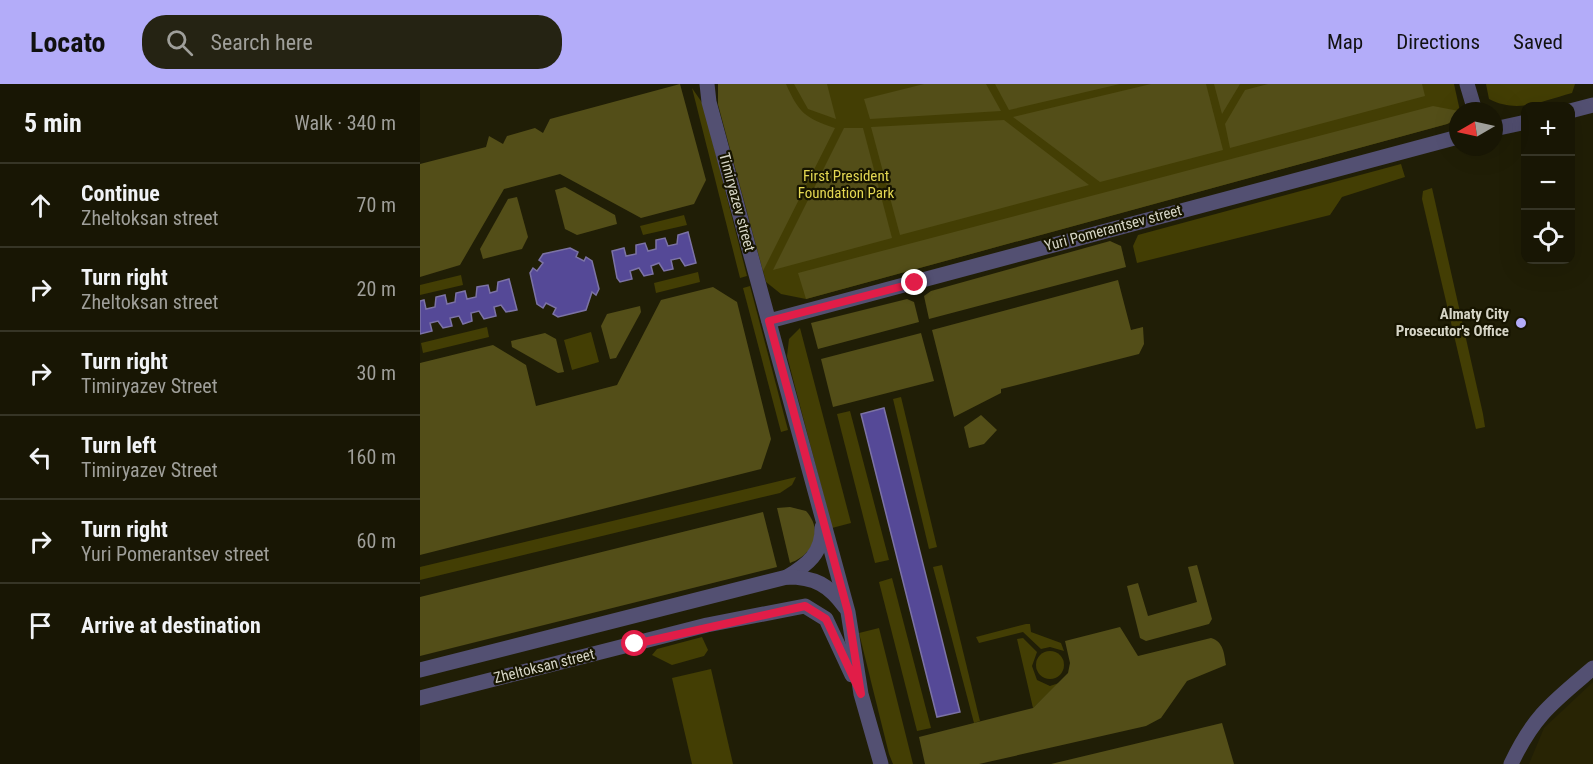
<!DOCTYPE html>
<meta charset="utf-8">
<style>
body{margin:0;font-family:"Roboto Condensed",sans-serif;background:#252313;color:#f1f3f6}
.controls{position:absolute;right:18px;top:18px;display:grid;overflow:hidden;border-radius:12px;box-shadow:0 6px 24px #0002}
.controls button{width:54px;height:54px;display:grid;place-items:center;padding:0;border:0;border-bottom:2px solid #363526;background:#181604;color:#f1f3f6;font:30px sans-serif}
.compass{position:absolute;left:1029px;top:18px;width:54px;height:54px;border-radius:50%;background:#181604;box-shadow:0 6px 24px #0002;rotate:261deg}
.stop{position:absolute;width:18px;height:18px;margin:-14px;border:4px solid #e11d48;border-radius:50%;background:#fff}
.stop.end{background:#e11d48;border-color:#fff;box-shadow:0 2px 6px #0008}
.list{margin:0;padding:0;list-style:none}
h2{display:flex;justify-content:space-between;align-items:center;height:78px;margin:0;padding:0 24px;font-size:26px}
h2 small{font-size:20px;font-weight:400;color:#9f9f9a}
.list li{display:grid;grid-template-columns:39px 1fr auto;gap:18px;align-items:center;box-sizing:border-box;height:84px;padding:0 24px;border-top:2px solid #363526}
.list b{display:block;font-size:22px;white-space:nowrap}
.list p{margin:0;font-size:20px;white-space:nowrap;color:#9f9f9a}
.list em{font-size:20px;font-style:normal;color:#9f9f9a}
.icon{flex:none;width:33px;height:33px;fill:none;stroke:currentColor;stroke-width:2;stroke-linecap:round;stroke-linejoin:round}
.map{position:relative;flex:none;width:1173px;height:680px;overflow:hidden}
header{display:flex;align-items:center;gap:36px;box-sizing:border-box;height:84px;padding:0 30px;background:#b3acf9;color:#111}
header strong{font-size:28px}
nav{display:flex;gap:33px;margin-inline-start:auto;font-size:21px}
.search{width:420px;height:54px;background:#252313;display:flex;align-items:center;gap:15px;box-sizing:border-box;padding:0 21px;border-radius:24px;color:#9f9f9a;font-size:22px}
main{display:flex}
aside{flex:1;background:#181604}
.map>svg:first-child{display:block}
.built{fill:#282404}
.green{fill:#433e04}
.forest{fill:#534e18}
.water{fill:#554997;stroke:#7c73a5;stroke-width:1.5}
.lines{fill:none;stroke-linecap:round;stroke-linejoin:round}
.minor{stroke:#535072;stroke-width:15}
.route{stroke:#e11d48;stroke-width:8}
.poi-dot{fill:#b3acf9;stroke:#171500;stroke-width:2}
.labels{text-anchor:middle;stroke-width:4.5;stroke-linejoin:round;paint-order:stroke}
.park-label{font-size:15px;fill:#e4d852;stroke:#171500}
.street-label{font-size:15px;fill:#d6d5c6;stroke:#171500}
.poi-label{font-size:15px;font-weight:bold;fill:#d6d5c6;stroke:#171500;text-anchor:end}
</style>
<header>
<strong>Locato</strong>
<div class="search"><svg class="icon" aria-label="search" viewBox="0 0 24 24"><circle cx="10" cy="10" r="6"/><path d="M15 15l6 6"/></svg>Search here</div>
<nav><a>Map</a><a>Directions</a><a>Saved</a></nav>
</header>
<main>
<aside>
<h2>5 min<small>Walk · 340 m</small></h2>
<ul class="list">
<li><svg class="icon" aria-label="ahead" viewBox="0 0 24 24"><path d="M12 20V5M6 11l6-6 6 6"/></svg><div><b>Continue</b><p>Zheltoksan street</p></div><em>70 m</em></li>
<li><svg class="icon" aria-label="right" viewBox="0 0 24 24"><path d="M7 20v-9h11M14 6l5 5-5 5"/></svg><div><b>Turn right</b><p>Zheltoksan street</p></div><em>20 m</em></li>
<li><svg class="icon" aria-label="right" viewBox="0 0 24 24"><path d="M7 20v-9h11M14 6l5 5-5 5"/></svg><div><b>Turn right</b><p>Timiryazev Street</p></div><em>30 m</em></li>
<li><svg class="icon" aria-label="left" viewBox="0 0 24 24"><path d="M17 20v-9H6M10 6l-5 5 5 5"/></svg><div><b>Turn left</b><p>Timiryazev Street</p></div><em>160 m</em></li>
<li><svg class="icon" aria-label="right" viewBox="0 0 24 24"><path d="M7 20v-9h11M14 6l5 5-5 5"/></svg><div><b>Turn right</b><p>Yuri Pomerantsev street</p></div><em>60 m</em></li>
<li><svg class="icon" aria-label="arrive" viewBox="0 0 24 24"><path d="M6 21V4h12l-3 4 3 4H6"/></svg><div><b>Arrive at destination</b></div></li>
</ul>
</aside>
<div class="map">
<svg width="1173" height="680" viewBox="0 0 1173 680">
<rect width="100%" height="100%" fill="#201e06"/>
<polygon class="built" points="1173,598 1173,680 1109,680 1124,644"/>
<g class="green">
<polygon points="298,0 1034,0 1040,27 1033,38 1027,40 386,215 361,210 346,198 298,20"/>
<path d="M1066 0H1155L1152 9C1122 17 1098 30 1069 15Z"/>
<polygon points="272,4 283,20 327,192 320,194"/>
<polygon points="981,80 985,93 922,113 910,131 717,179 713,162 718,151"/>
<polygon points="1012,104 1063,330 1065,343 1056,345 1002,115 1003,107"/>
<polygon points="264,131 267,141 223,151 220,142"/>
<polygon points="278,188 280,198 236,209 234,199"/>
<polygon points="41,191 43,201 0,211 0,201"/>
<polygon points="330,202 368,346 361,348 323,204"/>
<polygon points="67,243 69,253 3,269 1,259"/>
<polygon points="380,244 431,439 412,444 367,272 369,255"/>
<polygon points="171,248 179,278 152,286 144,256"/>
<polygon points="481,313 517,463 509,465 473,315"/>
<polygon points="430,327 469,476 455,479 417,330"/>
<polygon points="376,393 372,401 360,409 0,496 0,483"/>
<polygon points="522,481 560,637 554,639 513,483"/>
<polygon points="472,494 511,644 497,647 459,498"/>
<polygon points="606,540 610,540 611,548 641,559 644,567 630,563 621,565 603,548 559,559 556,553"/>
<polygon points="459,544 493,680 473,680 469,670 439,549"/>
<polygon points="282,553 288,566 284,572 252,581 232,571 237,565"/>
<polygon points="603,554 617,568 612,582 617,596 630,602 639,599 613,624 597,555"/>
<circle cx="630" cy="581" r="14"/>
<polygon points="291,585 313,680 272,680 252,594"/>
</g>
<g class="forest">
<polygon points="260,0 286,96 274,120 221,134 140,90 84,105 40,181 0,193 0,80 66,63 69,52 83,60 87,52 115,44 123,49 130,35"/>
<path d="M298 0H366C379 29 385 34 415 44L343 187 298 20Z"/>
<polygon points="374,0 407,0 416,35 388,25"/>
<polygon points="504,0 566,0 581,27 450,35 444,15"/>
<polygon points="575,0 700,0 589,26"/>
<polygon points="731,0 786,0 803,66 680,98 593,33"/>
<polygon points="794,0 820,0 802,30"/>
<polygon points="848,0 1002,0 1005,12 810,64 805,40 825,6"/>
<polygon points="1013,22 1039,27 1038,33 1027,40 386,215 378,189"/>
<polygon points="584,36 669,101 480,151 451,43"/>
<polygon points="424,44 443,44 472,154 353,186"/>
<polygon points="145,103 195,131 197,140 157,151 145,145 135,106"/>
<polygon points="97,113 108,153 102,165 63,175 60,165 88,115"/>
<polygon points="690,157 701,162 706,183 509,235 504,212 511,207"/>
<polygon points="698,196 711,246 723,243 724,260 719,270 581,305 581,309 534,333 512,246"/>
<polygon points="293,203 317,218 351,355 341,385 0,471 0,279 73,261 106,281 116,322 197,301 241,216"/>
<polygon points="487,215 494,218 499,238 398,265 391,239"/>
<polygon points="220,222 221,228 196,274 190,275 181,242 187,230"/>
<polygon points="125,249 136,255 144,288 138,289 92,263 91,257"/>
<polygon points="501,249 514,297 413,323 401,275"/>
<polygon points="561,331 577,346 564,360 549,364 544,343"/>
<path d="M370 423 386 427C404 447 393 471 370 479L357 424Z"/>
<polygon points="343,428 357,483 0,572 0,513"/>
<polygon points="777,481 792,535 789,540 726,557 720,554 707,502 718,499 728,532 777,518 768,483"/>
<path d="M700 543 718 572 791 554C804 558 804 570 806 581L767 597 741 634 726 642 559 680H505L499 653 613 624 648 589 650 579 645 557Z"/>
<polygon points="802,639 814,680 631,680"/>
</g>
<g class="water">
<polygon points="268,148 276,179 265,182 260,174 251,176 253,185 244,187 239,179 231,182 233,190 224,192 219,184 210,187 212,195 200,198 197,194 192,167 204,164 206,172 216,170 216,161 225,159 228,167 236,165 236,156 245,154 248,162 257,160 258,151"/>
<polygon points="150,164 158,168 156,173 164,177 166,173 172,177 179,205 176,211 172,208 166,226 138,233 133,230 136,224 126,219 123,224 117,220 110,189 113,184 117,187 123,179 119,176 123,170"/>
<polygon points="89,195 97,226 86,228 81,221 74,223 76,232 64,235 59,227 51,229 52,237 43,240 39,232 30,234 32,242 23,244 18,237 10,239 12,247 0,250 0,217 4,216 6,225 15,223 16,213 25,211 27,220 35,218 36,209 45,207 47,215 56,213 57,203 68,201 70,209 77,207 78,198"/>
<polygon points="464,324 540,628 517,633 441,330"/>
</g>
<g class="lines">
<g class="minor">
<polyline points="287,0 289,18 428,528 441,610 461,680"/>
<polyline points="1047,0 1055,27"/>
<polyline points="1150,27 1173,21"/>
<polyline points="1074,45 1106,38"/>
<polyline points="349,237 1038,53"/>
<path d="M367 493C387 481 403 469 402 443"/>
<path d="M0 586 367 493C395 493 409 501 425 523"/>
<polyline points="0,614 287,541 385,522 406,535 432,591"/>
<path d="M1091 680C1114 631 1133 618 1173 584"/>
</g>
</g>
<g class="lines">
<polyline class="route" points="215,560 385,522 406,535 441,610 428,528 349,237 495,199"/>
</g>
<circle class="poi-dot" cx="1101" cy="239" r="6"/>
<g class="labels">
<g class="park-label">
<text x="426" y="97">First President<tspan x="426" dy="17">Foundation Park</tspan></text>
</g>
<g class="street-label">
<text transform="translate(317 118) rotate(75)" y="5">Timiryazev street</text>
<text transform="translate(693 144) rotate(-15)" y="5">Yuri Pomerantsev street</text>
<text transform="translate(124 582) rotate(-14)" y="5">Zheltoksan street</text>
</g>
<g class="poi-label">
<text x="1089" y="235">Almaty City<tspan x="1089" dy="17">Prosecutor's Office</tspan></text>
</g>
</g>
</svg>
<div class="controls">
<button>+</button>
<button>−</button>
<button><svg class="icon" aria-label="locate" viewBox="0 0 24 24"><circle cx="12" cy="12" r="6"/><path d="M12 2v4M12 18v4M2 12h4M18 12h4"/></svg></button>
</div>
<svg class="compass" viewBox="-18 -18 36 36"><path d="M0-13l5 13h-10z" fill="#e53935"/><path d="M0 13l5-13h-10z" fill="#9f9f9a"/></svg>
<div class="stop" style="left:215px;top:560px"></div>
<div class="stop end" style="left:495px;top:199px"></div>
</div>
</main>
